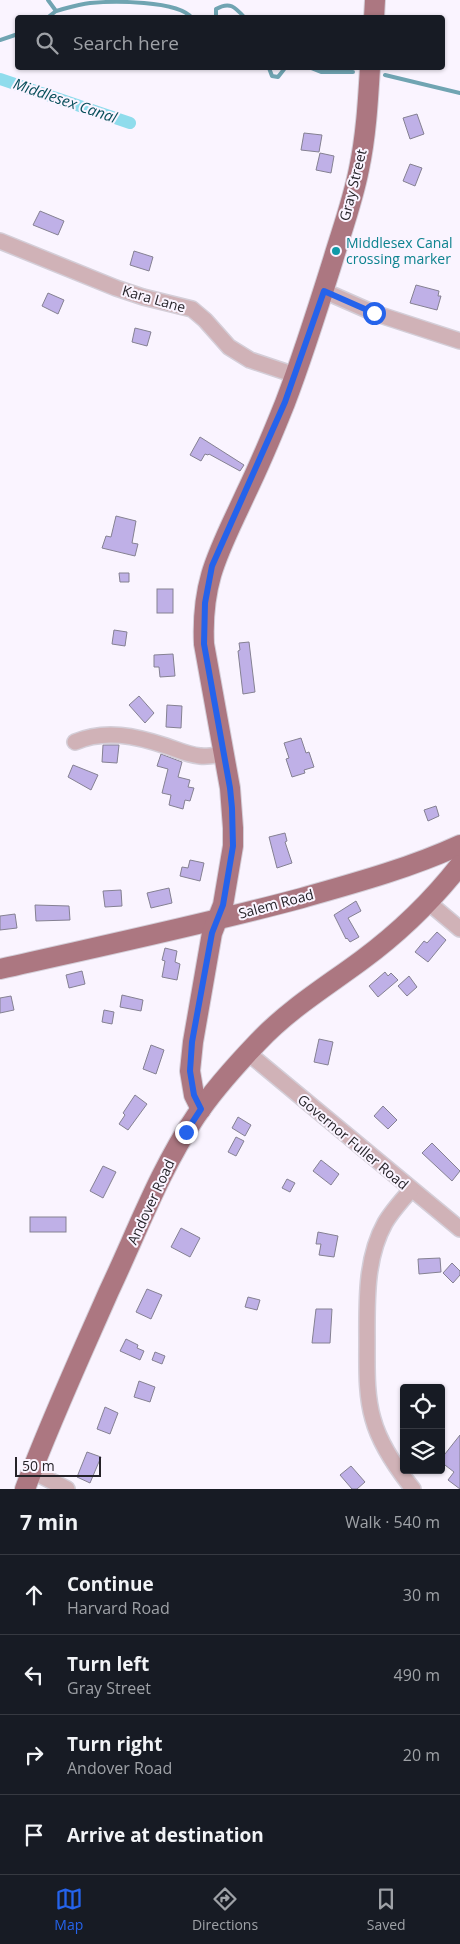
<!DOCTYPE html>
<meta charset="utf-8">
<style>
body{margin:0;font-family:"Open Sans",sans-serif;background:#242831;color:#f1f3f6}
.controls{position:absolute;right:15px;bottom:15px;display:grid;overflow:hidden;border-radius:5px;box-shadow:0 1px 4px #0004}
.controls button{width:45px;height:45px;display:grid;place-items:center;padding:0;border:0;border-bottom:1px solid #363941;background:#171b24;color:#f1f3f6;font:25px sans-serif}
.scale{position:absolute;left:15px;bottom:12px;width:86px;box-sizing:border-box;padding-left:5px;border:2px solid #262329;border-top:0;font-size:14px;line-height:18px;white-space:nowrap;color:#262329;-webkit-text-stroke:4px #faf4ff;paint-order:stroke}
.stop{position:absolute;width:15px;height:15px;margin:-11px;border:4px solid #2563eb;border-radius:50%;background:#fff}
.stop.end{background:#2563eb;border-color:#fff;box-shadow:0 1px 5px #0008}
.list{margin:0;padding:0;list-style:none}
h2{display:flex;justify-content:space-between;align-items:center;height:65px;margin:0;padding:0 20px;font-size:21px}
h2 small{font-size:16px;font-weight:400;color:#9ea1a6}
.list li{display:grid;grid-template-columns:32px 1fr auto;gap:15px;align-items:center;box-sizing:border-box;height:80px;padding:0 20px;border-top:1px solid #363941}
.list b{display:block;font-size:19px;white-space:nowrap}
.list p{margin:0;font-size:16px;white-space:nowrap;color:#9ea1a6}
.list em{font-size:16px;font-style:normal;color:#9ea1a6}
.icon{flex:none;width:28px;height:28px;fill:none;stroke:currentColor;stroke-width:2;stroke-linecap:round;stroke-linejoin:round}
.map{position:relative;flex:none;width:460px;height:1489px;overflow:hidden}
.search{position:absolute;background:#171b24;box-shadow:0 1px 4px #0004;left:15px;right:15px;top:15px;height:55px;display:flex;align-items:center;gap:12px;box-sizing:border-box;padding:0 18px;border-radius:5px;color:#9ea1a6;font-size:19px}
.sheet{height:385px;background:#171b24}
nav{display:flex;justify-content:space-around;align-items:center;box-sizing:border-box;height:70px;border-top:1px solid #363941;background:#171b24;font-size:14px;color:#9ea1a6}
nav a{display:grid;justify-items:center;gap:2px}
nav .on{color:#2563eb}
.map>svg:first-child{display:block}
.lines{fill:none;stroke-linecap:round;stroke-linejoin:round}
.stream{stroke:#70a4b2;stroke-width:4}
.canal{stroke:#8fdcec;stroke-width:12}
.building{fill:#bfb0e7;stroke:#858192}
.minor-casing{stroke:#d4ced8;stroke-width:18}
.major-casing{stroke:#d4ced8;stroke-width:22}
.minor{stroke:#d0b2b7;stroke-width:15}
.major{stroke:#ac7781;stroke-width:20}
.route{stroke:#2563eb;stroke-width:6}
.culture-dot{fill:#0f9aa8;stroke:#faf4ff;stroke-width:2}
.labels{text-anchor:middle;stroke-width:4;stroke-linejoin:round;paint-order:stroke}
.street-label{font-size:14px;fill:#262329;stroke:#faf4ff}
.culture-label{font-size:14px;fill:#0d838f;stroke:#faf4ff;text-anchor:start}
.water-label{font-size:15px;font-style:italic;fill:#074e5a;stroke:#faf4ff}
</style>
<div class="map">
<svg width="460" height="1489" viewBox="0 0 460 1489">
<rect width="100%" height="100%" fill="#faf4ff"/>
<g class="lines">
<g class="stream">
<path d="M48 0 56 11C67 8 79 4 90 3 112 1 178 0 192 18"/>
<polyline points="47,18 56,11"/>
<path d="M216 18V9C230 1 235 7 245 18"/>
<polyline points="0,40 18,34"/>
<polyline points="269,68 272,76 278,77 285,68"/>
<polyline points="311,68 321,72 353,72"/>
<polyline points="385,75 460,93"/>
</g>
<polyline class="canal" points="0,79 130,123"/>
</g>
<g class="building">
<polygon points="417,114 424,134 410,139 403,118"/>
<polygon points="304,133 322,135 319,152 301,150"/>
<polygon points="320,153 334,156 331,173 316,170"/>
<polygon points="410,164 422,168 415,186 403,181"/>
<polygon points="40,211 64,221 58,235 33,225"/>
<polygon points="134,251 153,257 149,271 130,265"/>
<polygon points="416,285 439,291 438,296 441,296 437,310 410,303"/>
<polygon points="48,293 64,300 58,314 42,306"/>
<polygon points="135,328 151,332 147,346 132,342"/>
<polygon points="200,437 244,465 240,471 209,454 208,455 205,454 201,461 190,455"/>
<polygon points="116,516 136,521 132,543 138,544 135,556 102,548 106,536 111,537"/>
<polygon points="119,573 129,573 129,582 120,582"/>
<rect x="157" y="589" width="16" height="24"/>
<polygon points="114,630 127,632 125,646 112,644"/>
<polygon points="249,642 255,692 243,694 238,651 240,650 239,643"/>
<polygon points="173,654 175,676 160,677 159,667 154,667 154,655"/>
<polygon points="139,696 154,713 145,723 129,705"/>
<polygon points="167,705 182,706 181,728 166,727"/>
<polygon points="301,738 306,753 309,752 314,767 304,770 305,773 292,777 286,759 289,758 284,743"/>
<polygon points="103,745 119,745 117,763 102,762"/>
<polygon points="161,754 182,762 178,777 190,780 188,787 194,788 190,801 185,800 183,809 169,805 171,795 162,793 168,769 157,766"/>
<polygon points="73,765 98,775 91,790 68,777"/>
<polygon points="436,806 439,816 428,821 424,810"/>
<polygon points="285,833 287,841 285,842 292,863 277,868 269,837"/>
<polygon points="190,860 204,863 200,881 180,876 182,867 188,868"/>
<polygon points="169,888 172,903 151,908 147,893"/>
<polygon points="121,890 122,906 105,907 103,891"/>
<polygon points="356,901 361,911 348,918 359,937 350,942 347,938 346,939 334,915"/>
<polygon points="35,905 69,906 70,920 36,921"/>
<polygon points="15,914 17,928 0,930 0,916"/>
<polygon points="437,932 446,940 428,962 415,952 424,941 427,943"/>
<polygon points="165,948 177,951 175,962 180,964 177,980 162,977 165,961 162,960"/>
<polygon points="82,971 85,984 69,988 66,975"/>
<polygon points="385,972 388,976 391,973 398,980 378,997 369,986"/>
<polygon points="409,976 417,987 407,996 398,986"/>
<polygon points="122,995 143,1000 141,1011 120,1007"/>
<polygon points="11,996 14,1010 0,1013 0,998"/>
<polygon points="104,1010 114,1012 112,1024 102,1022"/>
<polygon points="319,1039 333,1042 328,1065 314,1062"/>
<polygon points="151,1045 164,1050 156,1074 143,1069"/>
<polygon points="135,1095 147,1104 128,1130 119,1124 125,1115 123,1113"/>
<polygon points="383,1106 397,1120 388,1129 374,1116"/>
<polygon points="238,1117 251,1125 245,1136 232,1128"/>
<polygon points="236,1137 244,1141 236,1156 228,1152"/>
<polygon points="432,1143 460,1171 452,1181 422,1153"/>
<polygon points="321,1160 339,1174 331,1185 313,1171"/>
<polygon points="103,1166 116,1172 103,1198 90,1191"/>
<polygon points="287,1179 295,1183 290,1192 282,1188"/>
<rect x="30" y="1217" width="36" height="15"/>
<polygon points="181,1228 200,1238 190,1257 171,1247"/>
<polygon points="318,1232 338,1236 334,1257 319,1255 321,1244 316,1244"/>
<polygon points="440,1258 441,1272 419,1274 418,1259"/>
<polygon points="452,1263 460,1271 460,1275 453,1283 443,1273"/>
<polygon points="147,1289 162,1295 151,1319 136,1312"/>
<polygon points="248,1297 260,1300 257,1310 245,1307"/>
<polygon points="316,1309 332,1309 330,1343 312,1343"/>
<polygon points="126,1339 138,1345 137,1348 144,1351 140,1360 120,1351"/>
<polygon points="155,1352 165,1356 162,1364 152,1360"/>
<polygon points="139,1381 155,1387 150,1402 134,1397"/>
<polygon points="105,1407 118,1413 110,1434 97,1429"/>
<polygon points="460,1435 460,1489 448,1480 454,1472 441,1462 441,1459"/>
<polygon points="87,1452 101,1457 90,1483 77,1477"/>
<polygon points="351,1466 365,1482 357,1489 352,1489 340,1475"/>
</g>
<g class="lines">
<g class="minor-casing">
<g id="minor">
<polyline points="0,241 116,288 143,297 192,309 205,320 229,347 250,360 295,375"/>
<polyline points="324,291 374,313 460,341"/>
<path d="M75 742C105 729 136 736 166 746 178 750 188 755 200 756 208 757 216 755 224 754"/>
<polyline points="429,903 460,929"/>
<polyline points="248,1053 460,1229"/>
<path d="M411 1190C402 1200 392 1211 385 1223 365 1259 367 1303 367 1343 367 1369 366 1395 373 1419 380 1445 397 1469 413 1489"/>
<polyline points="32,1471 67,1489"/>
</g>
</g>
<g class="major-casing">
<g id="major">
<polyline points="374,18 375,0"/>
<path d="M0 969C101 946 202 925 302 898 355 883 410 868 460 845"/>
<path d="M201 1109 194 1095 190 1071 193 1042 212 933 223 905 233 846V828L230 788 204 644C201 579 220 550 246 493 260 464 273 433 285 403 303 356 318 308 333 260 342 230 353 200 359 169 366 136 368 101 370 68"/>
<path d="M25 1489C50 1422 80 1357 109 1291 136 1234 160 1169 196 1116 214 1089 236 1065 258 1042 289 1009 327 986 362 960 400 932 431 902 460 865"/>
</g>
</g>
<use href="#minor" class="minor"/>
<use href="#major" class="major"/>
</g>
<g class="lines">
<polyline class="route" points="186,1132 201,1109 194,1095 190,1071 192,1042 212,933 223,905 233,846 232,808 230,788 204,644 205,603 212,566 285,402 324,291 374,313"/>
</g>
<circle class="culture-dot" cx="336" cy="251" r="5"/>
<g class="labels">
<g class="street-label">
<text transform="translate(353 185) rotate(-76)" y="5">Gray Street</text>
<text transform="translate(154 299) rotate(16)" y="5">Kara Lane</text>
<text transform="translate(276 904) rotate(-15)" y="5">Salem Road</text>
<text transform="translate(353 1142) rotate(40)" y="5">Governor Fuller Road</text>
<text transform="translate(151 1202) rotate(-65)" y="5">Andover Road</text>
</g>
<g class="culture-label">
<text x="346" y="248">Middlesex Canal<tspan x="346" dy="16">crossing marker</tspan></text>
</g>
<g class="water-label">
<text transform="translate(65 101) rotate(19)" y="5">Middlesex Canal</text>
</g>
</g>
</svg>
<div class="controls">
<button><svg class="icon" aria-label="locate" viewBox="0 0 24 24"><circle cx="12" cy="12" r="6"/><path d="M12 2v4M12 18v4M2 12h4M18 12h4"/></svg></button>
<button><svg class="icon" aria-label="layers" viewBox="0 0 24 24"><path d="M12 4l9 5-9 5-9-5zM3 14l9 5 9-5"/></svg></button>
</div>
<div class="scale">50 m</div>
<div class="stop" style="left:374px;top:313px"></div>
<div class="stop end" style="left:186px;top:1132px"></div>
<div class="search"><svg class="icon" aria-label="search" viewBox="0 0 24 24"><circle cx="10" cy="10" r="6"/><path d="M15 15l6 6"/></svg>Search here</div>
</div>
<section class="sheet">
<h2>7 min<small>Walk · 540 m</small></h2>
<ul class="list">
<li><svg class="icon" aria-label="ahead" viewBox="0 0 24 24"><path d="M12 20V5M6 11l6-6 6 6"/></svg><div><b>Continue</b><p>Harvard Road</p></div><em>30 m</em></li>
<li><svg class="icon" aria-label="left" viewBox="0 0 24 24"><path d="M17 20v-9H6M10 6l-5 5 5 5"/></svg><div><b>Turn left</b><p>Gray Street</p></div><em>490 m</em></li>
<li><svg class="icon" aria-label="right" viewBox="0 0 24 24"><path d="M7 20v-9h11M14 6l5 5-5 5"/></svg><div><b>Turn right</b><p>Andover Road</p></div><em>20 m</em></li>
<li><svg class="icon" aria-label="arrive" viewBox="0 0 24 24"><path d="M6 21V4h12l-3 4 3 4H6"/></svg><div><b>Arrive at destination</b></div></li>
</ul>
</section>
<nav>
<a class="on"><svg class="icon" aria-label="map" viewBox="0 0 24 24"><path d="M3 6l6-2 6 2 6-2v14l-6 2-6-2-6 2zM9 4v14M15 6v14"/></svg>Map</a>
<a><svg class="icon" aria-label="directions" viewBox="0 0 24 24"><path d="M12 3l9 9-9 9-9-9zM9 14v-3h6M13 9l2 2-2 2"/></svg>Directions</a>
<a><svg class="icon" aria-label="saved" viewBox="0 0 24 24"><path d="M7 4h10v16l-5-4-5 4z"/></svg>Saved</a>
</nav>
